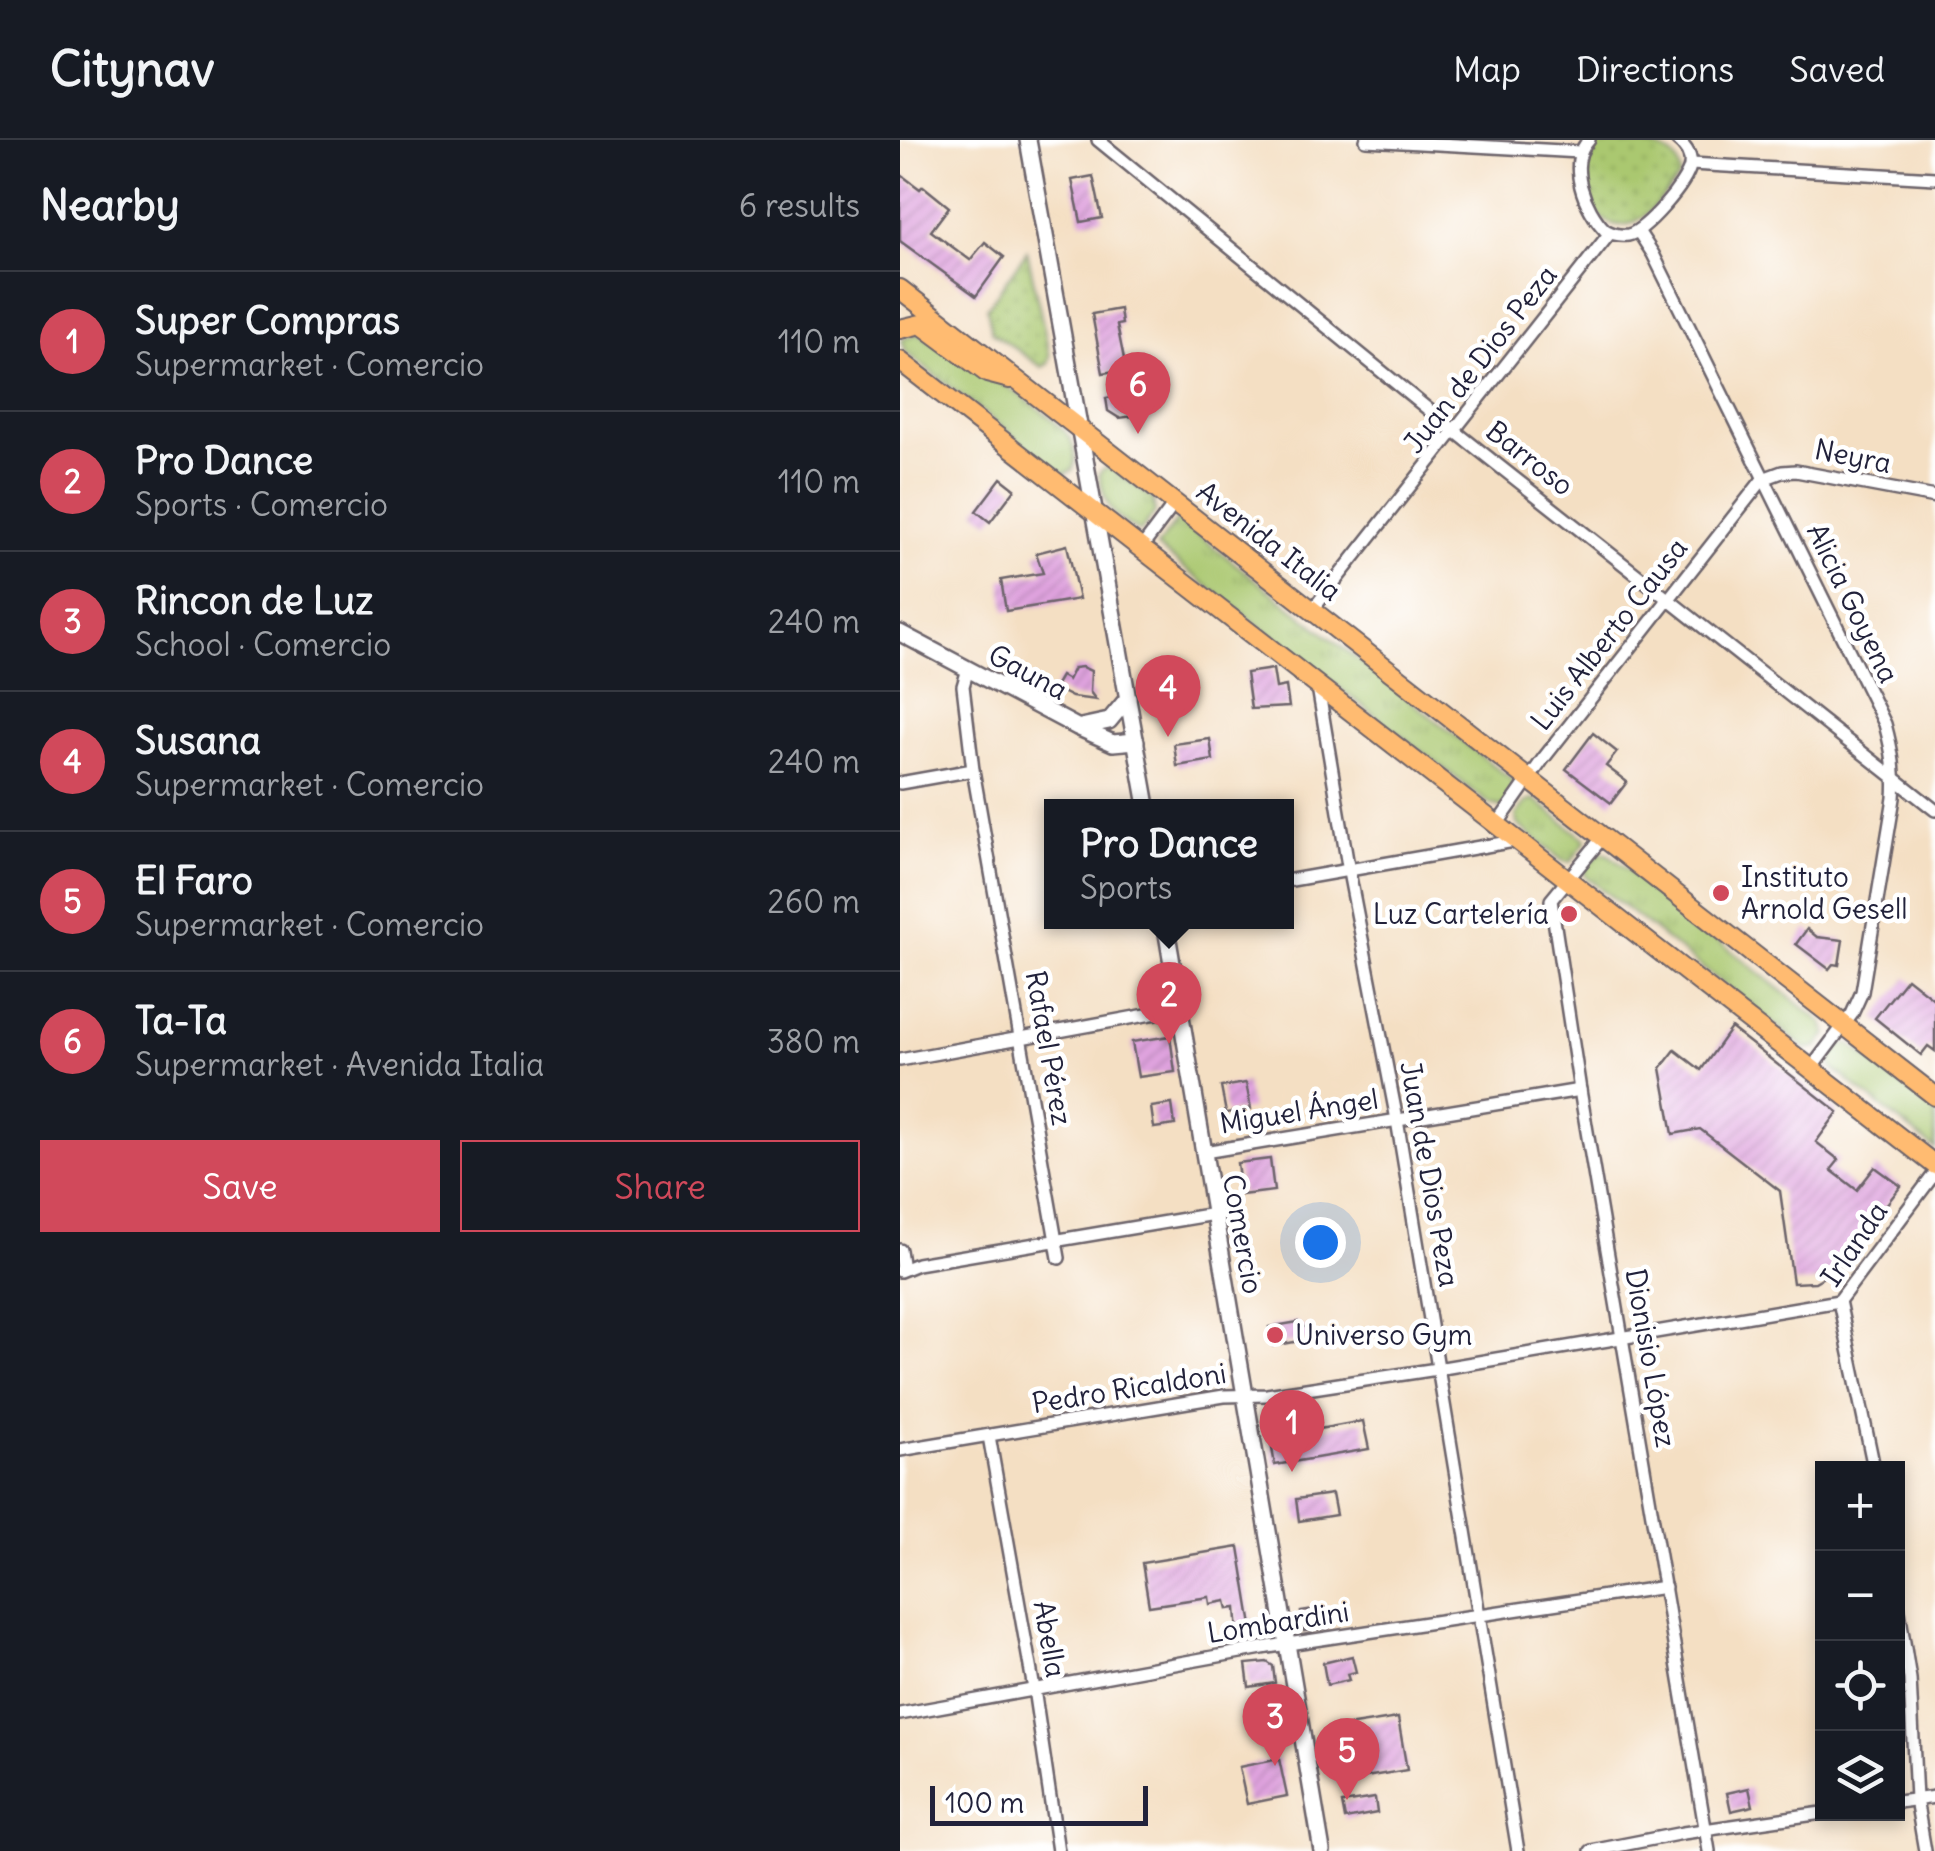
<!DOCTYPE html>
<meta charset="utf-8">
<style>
body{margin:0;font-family:Delius,sans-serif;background:#20242c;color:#f1f3f6}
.controls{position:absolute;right:30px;bottom:30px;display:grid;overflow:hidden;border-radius:0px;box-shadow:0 5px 15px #0003}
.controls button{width:90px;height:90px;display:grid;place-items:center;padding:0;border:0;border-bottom:2px solid #363941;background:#171b24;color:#f1f3f6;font:50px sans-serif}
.scale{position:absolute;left:30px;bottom:25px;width:218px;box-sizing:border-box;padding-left:10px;border:5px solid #22223b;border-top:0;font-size:28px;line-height:35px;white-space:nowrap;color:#22223b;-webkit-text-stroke:8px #fff;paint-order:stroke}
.you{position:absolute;left:420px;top:1102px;width:35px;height:35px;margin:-25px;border:8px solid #fff;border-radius:50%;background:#1a73e8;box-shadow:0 0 0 15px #1a73e833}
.badge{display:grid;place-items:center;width:65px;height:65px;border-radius:50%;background:#d1495b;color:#fff;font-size:32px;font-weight:700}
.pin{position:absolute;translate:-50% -82px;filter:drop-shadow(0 2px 5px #0008)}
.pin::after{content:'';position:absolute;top:52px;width:35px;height:30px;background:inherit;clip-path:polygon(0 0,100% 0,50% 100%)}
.popup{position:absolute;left:144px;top:659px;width:250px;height:130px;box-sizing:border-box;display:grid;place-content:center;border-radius:0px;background:#171b24;filter:drop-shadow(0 2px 8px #0005);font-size:32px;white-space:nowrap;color:#9ea1a6}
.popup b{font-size:38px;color:#f1f3f6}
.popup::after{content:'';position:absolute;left:50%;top:100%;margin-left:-20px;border:20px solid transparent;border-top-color:#171b24}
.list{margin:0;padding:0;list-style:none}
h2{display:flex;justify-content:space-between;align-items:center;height:130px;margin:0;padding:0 40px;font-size:42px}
h2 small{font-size:32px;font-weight:400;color:#9ea1a6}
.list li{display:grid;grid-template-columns:65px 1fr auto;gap:30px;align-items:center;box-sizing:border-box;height:140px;padding:0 40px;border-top:2px solid #363941}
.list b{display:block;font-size:38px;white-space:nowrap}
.list p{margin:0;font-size:32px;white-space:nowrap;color:#9ea1a6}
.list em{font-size:32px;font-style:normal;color:#9ea1a6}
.actions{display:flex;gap:20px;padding:30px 40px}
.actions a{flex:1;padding:22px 0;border:2px solid #d1495b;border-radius:0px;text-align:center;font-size:35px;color:#d1495b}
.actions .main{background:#d1495b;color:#fff}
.icon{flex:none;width:55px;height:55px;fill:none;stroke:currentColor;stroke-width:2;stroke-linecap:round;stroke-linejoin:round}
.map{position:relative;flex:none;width:1035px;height:1711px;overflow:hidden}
header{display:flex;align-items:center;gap:60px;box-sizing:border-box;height:140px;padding:0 50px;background:#171b24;border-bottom:2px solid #363941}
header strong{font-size:48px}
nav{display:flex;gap:55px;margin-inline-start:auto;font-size:35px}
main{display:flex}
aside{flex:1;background:#171b24}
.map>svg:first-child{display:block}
.grass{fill:url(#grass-tufts);stroke:#667555;stroke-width:2.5}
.park{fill:url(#park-dots);stroke:#667555;stroke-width:2.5}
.building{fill:url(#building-hatch)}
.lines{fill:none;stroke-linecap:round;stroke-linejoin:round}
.minor-casing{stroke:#6c646b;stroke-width:16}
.tertiary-casing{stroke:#6c646b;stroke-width:20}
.primary-casing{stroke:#6c646b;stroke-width:22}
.minor{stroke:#fff;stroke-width:11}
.tertiary{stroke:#fff;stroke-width:15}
.primary{stroke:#ffbb71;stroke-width:18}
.poi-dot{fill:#d1495b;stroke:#fff;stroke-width:4}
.labels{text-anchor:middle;stroke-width:9;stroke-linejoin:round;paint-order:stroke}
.street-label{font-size:28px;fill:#22223b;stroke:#fff}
.poi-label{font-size:28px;fill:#22223b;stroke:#fff;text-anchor:start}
</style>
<header>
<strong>Citynav</strong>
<nav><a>Map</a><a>Directions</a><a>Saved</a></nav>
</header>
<main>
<aside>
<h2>Nearby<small>6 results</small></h2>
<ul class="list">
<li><span class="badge">1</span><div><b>Super Compras</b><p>Supermarket · Comercio</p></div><em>110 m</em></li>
<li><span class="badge">2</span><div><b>Pro Dance</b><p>Sports · Comercio</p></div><em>110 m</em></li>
<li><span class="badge">3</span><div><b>Rincon de Luz</b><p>School · Comercio</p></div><em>240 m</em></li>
<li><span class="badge">4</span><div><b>Susana</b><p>Supermarket · Comercio</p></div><em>240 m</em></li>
<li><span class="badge">5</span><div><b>El Faro</b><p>Supermarket · Comercio</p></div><em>260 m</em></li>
<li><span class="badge">6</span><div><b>Ta-Ta</b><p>Supermarket · Avenida Italia</p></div><em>380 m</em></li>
</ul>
<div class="actions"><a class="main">Save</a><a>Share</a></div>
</aside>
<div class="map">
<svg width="1035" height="1711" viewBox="0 0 1035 1711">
<defs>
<pattern id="grass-tufts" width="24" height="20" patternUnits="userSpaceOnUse" patternTransform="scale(2.5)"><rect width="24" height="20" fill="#aac86f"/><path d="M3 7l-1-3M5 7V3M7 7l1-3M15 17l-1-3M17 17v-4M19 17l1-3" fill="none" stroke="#92ac61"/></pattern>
<pattern id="park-dots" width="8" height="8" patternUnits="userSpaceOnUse" patternTransform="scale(2.5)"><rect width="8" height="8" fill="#aac86f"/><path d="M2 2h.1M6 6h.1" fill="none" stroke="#92ac61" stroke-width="1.8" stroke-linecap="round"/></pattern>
<pattern id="building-hatch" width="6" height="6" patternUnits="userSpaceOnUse" patternTransform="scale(2.5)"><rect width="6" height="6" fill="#dfa3de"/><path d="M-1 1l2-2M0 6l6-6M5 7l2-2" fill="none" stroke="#bf8cbf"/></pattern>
</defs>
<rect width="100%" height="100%" fill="#fff"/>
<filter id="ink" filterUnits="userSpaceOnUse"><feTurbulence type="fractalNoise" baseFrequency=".01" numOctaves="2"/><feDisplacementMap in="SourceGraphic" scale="20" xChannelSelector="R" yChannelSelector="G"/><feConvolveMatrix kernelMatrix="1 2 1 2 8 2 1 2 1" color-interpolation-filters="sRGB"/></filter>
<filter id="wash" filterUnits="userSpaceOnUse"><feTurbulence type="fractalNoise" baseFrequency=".0048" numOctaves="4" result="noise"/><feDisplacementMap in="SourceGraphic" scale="40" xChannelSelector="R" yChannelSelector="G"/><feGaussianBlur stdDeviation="2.25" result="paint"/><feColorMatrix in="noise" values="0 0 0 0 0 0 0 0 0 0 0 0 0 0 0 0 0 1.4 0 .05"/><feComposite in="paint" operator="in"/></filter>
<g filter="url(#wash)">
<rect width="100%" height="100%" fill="#f4dfc3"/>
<g class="grass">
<path d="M17 193C47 207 158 274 171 300 175 309 176 321 173 330L163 334 5 212 1 200Z"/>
<path d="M212 328 253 359 255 373 240 392C211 377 205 365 199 334L203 329Z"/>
<polygon points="278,379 612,640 614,652 602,667 590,664 257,407"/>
<polygon points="634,659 686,700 671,722 663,721 617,684 616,675 625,663"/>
<polygon points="701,712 711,716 923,883 927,894 917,907 906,909 685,736 685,728"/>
<polygon points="950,904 1035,970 1035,1009 932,928 930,917 939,905"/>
</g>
<g class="park">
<path d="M700 3C728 5 783 0 780 37 758 62 729 108 695 72 689 49 671 15 700 3Z"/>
<polygon points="127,111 150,217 148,224 142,227 92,192 87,168"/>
</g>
<g id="blocks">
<g class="building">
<polygon points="0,34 20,49 23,46 49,67 31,91 70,120 85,102 104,117 76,156 0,101"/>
<polygon points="193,36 202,78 181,82 172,40"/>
<polygon points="220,169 222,184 217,185 226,229 203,233 192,174"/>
<polygon points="231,254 234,276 219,278 208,271 206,258"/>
<polygon points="101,338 115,349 90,382 76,371"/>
<polygon points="167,405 179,459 106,471 101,440 143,433 136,413"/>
<polygon points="182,527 191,531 190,552 196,560 172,557 154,548 161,536 168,540 174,528"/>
<polygon points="373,529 376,548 386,546 389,567 351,569 346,533"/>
<polygon points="693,593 717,612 706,626 727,642 711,663 666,629"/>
<polygon points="310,599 313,620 277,626 274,604"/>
<polygon points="907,789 917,797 943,800 939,825 933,824 929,829 896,804"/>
<polygon points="1007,838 1035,860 1035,911 1028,906 1021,915 975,878"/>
<polygon points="831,888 938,972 916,1002 939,1020 931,1030 957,1050 975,1027 1001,1046 934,1131 915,1142 893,1143 880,1051 800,989 773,994 761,928 775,910 801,930"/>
<polygon points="270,896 275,932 238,937 232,902"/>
<polygon points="346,943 351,969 326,973 321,947"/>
<polygon points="272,964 275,985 254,988 251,967"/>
<polygon points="370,1019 374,1051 341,1055 337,1023"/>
<polygon points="398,1182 399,1188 408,1186 410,1199 373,1206 369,1187"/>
<polygon points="384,1267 391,1294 463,1281 469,1309 375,1325 365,1270"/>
<polygon points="432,1354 436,1375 399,1381 396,1359"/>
<polygon points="339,1407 353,1492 338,1493 336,1468 328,1469 326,1461 310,1464 309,1457 249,1466 242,1423"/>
<polygon points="426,1468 429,1488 404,1491 401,1472"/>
<polygon points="452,1516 456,1532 447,1534 449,1540 427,1545 423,1523"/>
<polygon points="367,1522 373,1526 375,1543 349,1547 346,1524"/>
<polygon points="498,1578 507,1630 436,1642 430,1611 438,1610 434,1588"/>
<polygon points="379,1619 387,1656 347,1664 339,1627"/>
<polygon points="849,1648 853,1666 831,1671 827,1653"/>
<polygon points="475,1658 477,1673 445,1679 442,1663"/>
</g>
</g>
</g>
<g filter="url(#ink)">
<use href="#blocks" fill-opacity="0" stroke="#6c646b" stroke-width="2.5"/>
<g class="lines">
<g class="minor-casing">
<g id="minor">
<polyline points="198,0 556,292 1035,670"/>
<polyline points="466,0 680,12"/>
<path d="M689 0C666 24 685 70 705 90 712 94 720 96 728 95 745 92 787 43 790 26 792 15 786 7 777 0"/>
<polyline points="791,24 1035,38"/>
<path d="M738 91 753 114 985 584C992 610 996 632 994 658L962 852 952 874 910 930"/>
<polyline points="242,407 275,363"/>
<polyline points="413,469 710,93"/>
<polyline points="68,529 63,546 73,630 159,1118"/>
<polyline points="418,547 449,732 497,980 618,1711"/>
<polyline points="0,643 73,630"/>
<polyline points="598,683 643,619 863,339 882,332 896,331 1035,357"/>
<polyline points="703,697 651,760 680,950 809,1711"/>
<polyline points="386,741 620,700"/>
<polyline points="0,920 279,869"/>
<polyline points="304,1012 680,950"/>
<polyline points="0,1110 3,1129"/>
<polyline points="0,1131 17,1124 314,1074"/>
<polyline points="89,1296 134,1549 158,1711"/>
<polyline points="0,1310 324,1256 367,1255 537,1229 939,1161"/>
<polyline points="974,1328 939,1161 1035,1033"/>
<polyline points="998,1465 1010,1539 1016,1659 1025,1711"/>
<polyline points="0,1574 368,1507 765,1447"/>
<polyline points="998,1662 1035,1657"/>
<polyline points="691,1711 783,1693 922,1673"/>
</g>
</g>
<g class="tertiary-casing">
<g id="tertiary">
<polyline points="128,0 247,666"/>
<polyline points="0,493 177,587 213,603 236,601"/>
<polyline points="181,587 209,581 228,558"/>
<polyline points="265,782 422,1711"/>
</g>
</g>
<g class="primary-casing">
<g id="primary">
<polyline points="0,149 1035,956"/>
<polyline points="0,189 21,184 87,233 110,239"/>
<polyline points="0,221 1035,1025"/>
</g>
</g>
<use href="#minor" class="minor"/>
<use href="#tertiary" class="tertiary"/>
<use href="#primary" class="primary"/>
</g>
</g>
<g class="poi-dot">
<circle cx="821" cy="753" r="10"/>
<circle cx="669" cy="774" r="10"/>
<circle cx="375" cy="1195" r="10"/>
</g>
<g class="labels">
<g class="street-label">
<text transform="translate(580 219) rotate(-52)" y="10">Juan de Dios Peza</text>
<text transform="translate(953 316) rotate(11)" y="10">Neyra</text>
<text transform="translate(630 318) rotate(38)" y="10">Barroso</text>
<text transform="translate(369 401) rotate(38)" y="10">Avenida Italia</text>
<text transform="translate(953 463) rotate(64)" y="10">Alicia Goyena</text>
<text transform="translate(709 494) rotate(-52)" y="10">Luis Alberto Causa</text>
<text transform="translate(128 532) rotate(28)" y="10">Gauna</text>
<text transform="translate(149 908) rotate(80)" y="10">Rafael Pérez</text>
<text transform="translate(399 971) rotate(-9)" y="10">Miguel Ángel</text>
<text transform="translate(530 1034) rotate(80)" y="10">Juan de Dios Peza</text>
<text transform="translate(343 1094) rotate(80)" y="10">Comercio</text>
<text transform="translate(954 1104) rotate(-56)" y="10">Irlanda</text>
<text transform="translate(751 1218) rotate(80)" y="10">Dionisio López</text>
<text transform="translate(229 1248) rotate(-9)" y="10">Pedro Ricaldoni</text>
<text transform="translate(378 1482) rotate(-9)" y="10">Lombardini</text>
<text transform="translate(150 1499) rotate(80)" y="10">Abella</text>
</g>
<g class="poi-label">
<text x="841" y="747">Instituto<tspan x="841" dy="32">Arnold Gesell</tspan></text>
<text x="649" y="784" text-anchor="end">Luz Cartelería</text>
<text x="395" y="1205">Universo Gym</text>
</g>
</g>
</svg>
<div class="controls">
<button>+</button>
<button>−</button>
<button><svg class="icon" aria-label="locate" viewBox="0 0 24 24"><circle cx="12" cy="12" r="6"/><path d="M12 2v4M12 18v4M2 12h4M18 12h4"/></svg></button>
<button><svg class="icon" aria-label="layers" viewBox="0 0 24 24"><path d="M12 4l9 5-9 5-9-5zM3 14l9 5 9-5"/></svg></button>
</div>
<div class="scale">100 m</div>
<div class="you"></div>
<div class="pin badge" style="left:392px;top:1332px">1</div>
<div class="pin badge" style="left:269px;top:904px">2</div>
<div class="popup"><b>Pro Dance</b>Sports</div>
<div class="pin badge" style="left:375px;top:1626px">3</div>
<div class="pin badge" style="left:268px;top:597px">4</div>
<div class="pin badge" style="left:447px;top:1660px">5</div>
<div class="pin badge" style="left:238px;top:294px">6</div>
</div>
</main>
